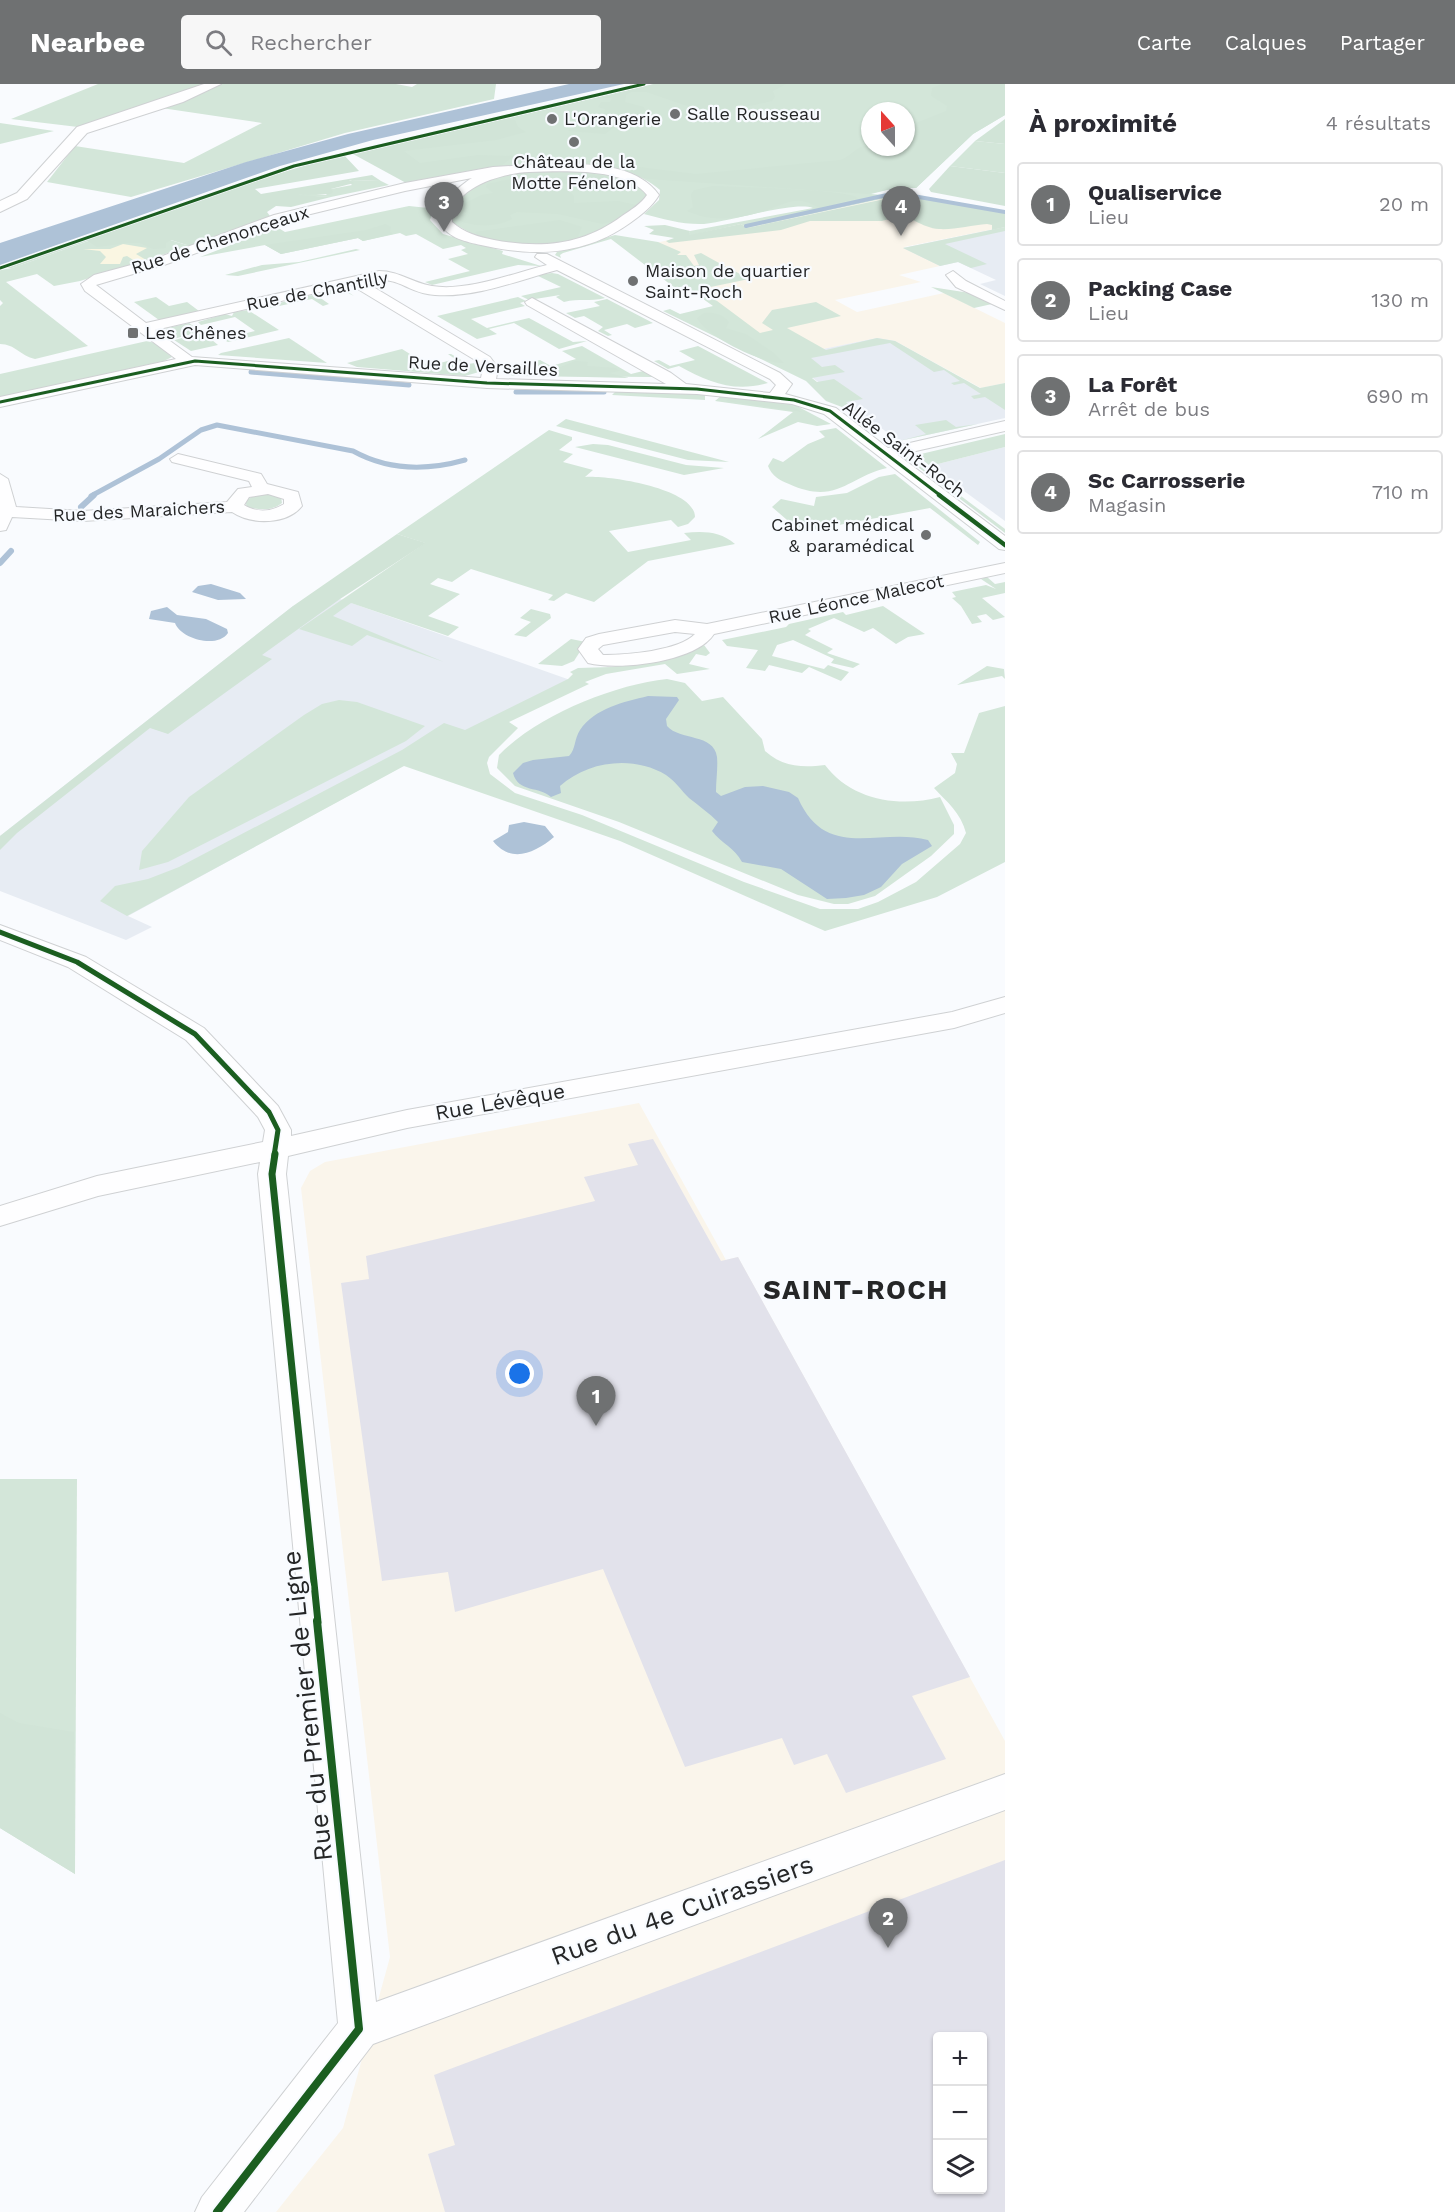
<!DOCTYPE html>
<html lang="fr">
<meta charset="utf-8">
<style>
body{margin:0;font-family:"Work Sans",sans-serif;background:#f7f7f7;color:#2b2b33}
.controls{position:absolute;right:18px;bottom:18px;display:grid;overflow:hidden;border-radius:6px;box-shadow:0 2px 4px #0004}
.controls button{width:54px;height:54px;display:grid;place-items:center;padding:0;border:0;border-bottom:2px solid #e1e1e2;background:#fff;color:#2b2b33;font:30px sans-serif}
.compass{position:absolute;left:861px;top:18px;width:54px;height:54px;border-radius:50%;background:#fff;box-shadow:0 2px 4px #0004;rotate:339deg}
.you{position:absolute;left:520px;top:1290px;width:21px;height:21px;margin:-15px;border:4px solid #fff;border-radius:50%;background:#1a73e8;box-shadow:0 0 0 9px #1a73e833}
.badge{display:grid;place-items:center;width:39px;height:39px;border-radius:50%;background:#6f7172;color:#fff;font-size:20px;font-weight:700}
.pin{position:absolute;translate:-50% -50px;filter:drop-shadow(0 2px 3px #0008)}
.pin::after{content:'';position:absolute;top:32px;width:21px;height:18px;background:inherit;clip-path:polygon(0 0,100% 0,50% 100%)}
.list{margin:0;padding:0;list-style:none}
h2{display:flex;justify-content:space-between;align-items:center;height:78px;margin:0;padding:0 24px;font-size:26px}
h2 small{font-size:20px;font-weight:400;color:#7c7c81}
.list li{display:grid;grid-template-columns:39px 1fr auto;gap:18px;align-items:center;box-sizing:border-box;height:84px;margin:0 12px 12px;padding:0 12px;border:2px solid #e1e1e2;border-radius:6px}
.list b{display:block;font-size:22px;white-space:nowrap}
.list p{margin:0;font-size:20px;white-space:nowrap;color:#7c7c81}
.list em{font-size:20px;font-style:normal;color:#7c7c81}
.icon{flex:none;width:33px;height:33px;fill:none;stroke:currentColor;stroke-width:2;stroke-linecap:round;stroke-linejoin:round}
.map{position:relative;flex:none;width:1005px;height:2128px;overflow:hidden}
header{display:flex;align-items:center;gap:36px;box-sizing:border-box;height:84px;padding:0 30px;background:#6f7172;color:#fff}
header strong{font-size:28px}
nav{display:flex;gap:33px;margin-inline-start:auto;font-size:21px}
.search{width:420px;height:54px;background:#f7f7f7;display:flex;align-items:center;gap:15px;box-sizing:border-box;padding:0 21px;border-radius:6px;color:#7c7c81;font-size:22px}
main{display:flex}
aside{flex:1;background:#fff}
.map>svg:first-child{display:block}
.industrial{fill:#faf5eb;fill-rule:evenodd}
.built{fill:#e7ecf3}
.green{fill:#d3e6d9;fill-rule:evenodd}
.forest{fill:#d1e4d7}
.sand{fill:#faf6e2}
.water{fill:#aec2d7}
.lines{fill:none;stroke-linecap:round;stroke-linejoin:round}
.stream-far2{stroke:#aec2d7;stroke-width:4}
.stream-far1{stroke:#aec2d7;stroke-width:5}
.stream{stroke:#aec2d7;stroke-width:6}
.building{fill:#e2e2eb;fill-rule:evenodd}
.minor-casing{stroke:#cfd1d3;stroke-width:2}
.tertiary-casing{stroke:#cfd1d3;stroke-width:2}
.minor{fill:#fefeff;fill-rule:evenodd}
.tertiary{fill:#fefeff;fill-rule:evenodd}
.cycleway-far4-casing{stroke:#f8fbff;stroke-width:4.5}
.cycleway-far3-casing{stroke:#f8fbff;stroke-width:8}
.cycleway-far2-casing{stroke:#f8fbff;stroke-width:8}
.cycleway-far1-casing{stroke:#f8fbff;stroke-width:10}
.cycleway-casing{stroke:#f8fbff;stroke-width:12}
.cycleway-far4{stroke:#1b5e20;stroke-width:3}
.cycleway-far3{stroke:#1b5e20;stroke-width:4.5}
.cycleway-far2{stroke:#1b5e20;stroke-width:5}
.cycleway-far1{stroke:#1b5e20;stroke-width:7}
.cycleway{stroke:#1b5e20;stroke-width:8}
.poi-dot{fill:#6f7172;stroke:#f8fbff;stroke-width:2}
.labels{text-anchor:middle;stroke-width:4.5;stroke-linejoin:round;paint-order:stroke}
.far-poi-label{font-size:18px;fill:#252627;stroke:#f8fbff;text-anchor:start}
.far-street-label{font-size:18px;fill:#252627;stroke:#f8fbff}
.street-label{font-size:21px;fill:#252627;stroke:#f8fbff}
.near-street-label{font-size:26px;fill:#252627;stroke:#f8fbff}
.district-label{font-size:27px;font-weight:bold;letter-spacing:1.5px;fill:#252627;stroke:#f8fbff}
</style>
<header>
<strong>Nearbee</strong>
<div class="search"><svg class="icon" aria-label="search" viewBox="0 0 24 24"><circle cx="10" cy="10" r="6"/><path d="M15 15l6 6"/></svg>Rechercher</div>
<nav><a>Carte</a><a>Calques</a><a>Partager</a></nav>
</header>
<main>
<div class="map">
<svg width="1005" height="2128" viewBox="0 0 1005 2128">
<rect width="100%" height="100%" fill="#f9fbfe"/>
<g class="industrial">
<polygon points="895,112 1005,143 904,163 940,182 899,191 921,198 835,216 857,228 944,209 1005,239 1005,299 981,304 895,257 877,254 784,273 633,164 741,140 747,144"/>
<path d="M639 1019 726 1176 738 1173 1005 1657V2128H276L343 2044 390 1873 301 1104 310 1087 325 1078ZM938 1952H982V2106H938Z"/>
</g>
<g class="built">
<polygon points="1005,143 1005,212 980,200 996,196 958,178 940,182 903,164"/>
<polygon points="877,254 895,257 1005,320 1005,334 899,357 784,273"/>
<polygon points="1005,363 1005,437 930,382"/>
<polygon points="340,515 573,597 403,682 128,832 152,843 126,856 0,807 0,752 293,522"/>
</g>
<g class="green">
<polygon points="98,0 396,0 412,3 417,0 496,0 494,15 345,49 131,113 47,98 75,62 184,79 262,39 148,22 78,43 11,35"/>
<path d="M654 0H1005V31L973 50 916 104H895L871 110 895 112 747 144 741 140 688 152 690 147 813 124C793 117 729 138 704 140 684 141 663 135 644 130L659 116 660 106C641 89 616 85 591 83L436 94 353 70ZM870 27H906V63H870Z"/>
<polygon points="0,39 54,47 0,60"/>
<polygon points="975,57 1005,60 1005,89 950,82"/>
<path d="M531 86C569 87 619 81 648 110L642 119 611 144 564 161 481 155 453 139 452 127C474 94 495 93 531 86Z"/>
<polygon points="352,96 381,97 389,101 331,113 296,112 306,109 326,111 331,105 352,101 348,97"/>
<polygon points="409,122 438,125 433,127 430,136 443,150 503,167 502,170 541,182 518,181 432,201 425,198 470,187 448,175 468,170 461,166 466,164 461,161 443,165 416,150 406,152 400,149 363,157 358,154 281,170 265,161 200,173 272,145 266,142 272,140 285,148"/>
<path d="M128 143 190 162 80 197 54 202 37 190 6 198 88 262 35 275C21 272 15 260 0 260V222L3 219 0 216V186L12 184Z"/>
<polygon points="1005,143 1005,147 945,160 987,180 971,184 958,178 940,182 903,164"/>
<polygon points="615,151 658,158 681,168 677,171 686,171 694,182 699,181 694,171 701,169 728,184 708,189 731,185 749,195 701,205 760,249 773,246 762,239 772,226 816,218 841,232 787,244 826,266 877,254 895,257 980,304 1005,299 1005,326 985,313 974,315 971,312 981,310 964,299 954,301 951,299 960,297 944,286 934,288 890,259 811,274 822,283 835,281 845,288 812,294 817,298 834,295 863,315 846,318 863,331 826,317 806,297 663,227 670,225 680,230 713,222 685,202 675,204 611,155 563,169 560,171 561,174 555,171 557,168"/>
<polygon points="356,165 360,166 238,192 225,191 262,181 299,178"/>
<path d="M552 189 558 190 605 214C590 218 579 214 564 218L556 213 560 211 529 216 521 212 561 203 536 191Z"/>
<polygon points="931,203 970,209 992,220 974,224"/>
<polygon points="342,204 354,212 344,207 319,213 329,220 323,222 312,215 265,225 262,223"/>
<polygon points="156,213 169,222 187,218 199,227 159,236 134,218"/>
<polygon points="518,213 526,217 520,219 525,222 471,235 487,244 529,234 573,258 587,257 559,265 514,239 489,245 497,250 477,255 437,232"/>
<polygon points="607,215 653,239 635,244 627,240 604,246 612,251 608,252 598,247 603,243 584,232 575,234 566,229 600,222 594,218"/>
<polygon points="248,226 279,246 228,258 222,255 255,247 235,233 201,241 198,238 225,230 232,232 234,228"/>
<polygon points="189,239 199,246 197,249 173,255 164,249 167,244"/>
<polygon points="199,250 206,251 218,261 191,267 174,256"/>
<polygon points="289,254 327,279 218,271 221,269"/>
<polygon points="147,257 155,259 172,273 164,277 0,313 0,290"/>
<polygon points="582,262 631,290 643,287 654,293 514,292 503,289 503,285 540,276 551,282 576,275 562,267"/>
<path d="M698 262 768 299C734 309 708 298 679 282L668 285 654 277 659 276 670 282 695 276 679 267Z"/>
<polygon points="402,265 429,282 455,275 448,270 451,270 468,280 475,279 479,282 479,288 465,292 357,283 347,279"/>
<polygon points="618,305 705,311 705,316 612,311"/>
<polygon points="722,311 793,320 831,340 817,342 798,338 758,355 793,328 715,317"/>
<polygon points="566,335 729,378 688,376 556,342"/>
<polygon points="946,336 956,343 978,340 899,357 926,350 915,341"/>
<path d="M836 344 887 384C849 392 837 422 789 400 779 396 772 392 768 382L773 374 783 378 808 360 825 353 819 347Z"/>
<path d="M549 346 572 353V356L559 366 573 370 563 378 593 386 585 393C607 391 695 404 695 433L688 440 678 443 671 436 609 447 628 468 691 456 684 449C703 447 720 447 735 460L648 477 594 518 566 509 554 517 548 516 553 511 471 485 452 498 438 494 430 500 460 510 428 532 459 543 448 552 351 519 333 532 444 578 367 551 352 562 299 545 425 459 397 450Z"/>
<polygon points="1005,350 1005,363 930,382 918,372 921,370"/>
<polygon points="593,360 608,361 686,381 724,384 684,391 575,363"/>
<polygon points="905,370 1005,445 1005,449 910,377 903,376 902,372"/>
<polygon points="895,390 980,458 978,461 930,424 801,448 772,423 781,415 814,422 816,413 847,409 879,393"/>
<path d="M268 409 281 413 282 419C272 427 260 426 247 423L245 417 253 412Z"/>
<polygon points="987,493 995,500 1005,498 1005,509 982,514 1005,533 993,536 986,530 977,532 982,538 972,540 961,522 952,514 956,513 952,508 986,501 996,505 981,495"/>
<polygon points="883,522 925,550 908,553 896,560 873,544 864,548 834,534 808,545 811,547 805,551 833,565 827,569 860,580 853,584 831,579 834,575 793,556 777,561 772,572 824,585 828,581 849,588 841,597 809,583 802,589 769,581 765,587 746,584 758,566 727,562 722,556 786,543 789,540 843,528 846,531"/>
<polygon points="531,525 550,530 551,534 526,553 514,551 531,538 520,534"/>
<polygon points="571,555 586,558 574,577 562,582 538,580"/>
<path d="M704 561 710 569 706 572 696 570 689 580 710 585 677 590 665 580 606 590 585 598 589 600 509 638 518 644 489 673 487 679 490 690 515 709 582 731 744 798 820 825H858L878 818 916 798 960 760 966 749C961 729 947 718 934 704L955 689 957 680 951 669H964L979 629 1005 622V778L937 813 825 847 620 757 404 682 127 832 100 817 115 802 148 795 179 783 402 666 444 639 465 646 568 595 573 590 570 588 578 584 611 583 697 565Z"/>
<polygon points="987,582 1004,585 1005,595 1002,592 957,601"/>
<path d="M667 595 685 599 702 617 723 613 762 655 765 667C783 683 802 684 825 681 851 716 899 724 940 713L954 741V750L931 772 875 812 848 820H834L798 811 619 738 515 702 497 684 499 671C538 631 613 601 667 595Z"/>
<polygon points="339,616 357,618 425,642 406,657 168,778 139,786 142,767 189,713 304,631 322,620"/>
<polygon points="0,1395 77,1395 75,1790 0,1744"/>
</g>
<g class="forest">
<polygon points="654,0 786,0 773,7 775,13 772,17 719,29 696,25 646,8 631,8 626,11 625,18 644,23 646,29 636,33 623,33 620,39 605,50 568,47 581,39 586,30 604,30 605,25 598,23 601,18 610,18 612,14 601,14"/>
<path d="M942 0H1005V31L973 50 916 104H895L868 110 648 95 613 85 607 79 696 90 840 76C850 73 853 66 863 62L906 63V43L946 27 947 22 931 12 932 4Z"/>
<polygon points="506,35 515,36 518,43 526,48 496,56 404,67 420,79 478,71 514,72 498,84 408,100 353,70"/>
<polygon points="1005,35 1005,60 975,57"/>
<polygon points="343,70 359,87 255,105 261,110 372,91 381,97 349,96 354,99 331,105 333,108 331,110 298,111 331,113 291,123 276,122 267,128 270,132 190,162 171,156 166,159 166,164 153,165 140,159 127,159 97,163 88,157 12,184 5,184 257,96"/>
<polygon points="524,74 595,77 591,83 518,80"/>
<polygon points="950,82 1005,89 1005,122 931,108 929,105"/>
<polygon points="594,90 635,100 637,104 618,106 610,102 599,108 587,106 591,103 587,101 537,98 548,94"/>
<path d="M514 94 526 95 529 98 515 106C533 108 560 94 574 112V119L618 117 637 121 617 136 602 140 558 130 517 128 510 131 512 135C497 144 471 143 456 135L457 132 467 130 459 123 461 121 481 111 493 109 486 103 487 100Z"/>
<path d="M713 102C734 103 848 105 858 114L819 124C815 122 811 119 806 118 793 114 782 121 770 125 743 135 713 139 687 127L693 123 691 110 694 106Z"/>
<path d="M904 111 1005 129V143L992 146V141L987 140C972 141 954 146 939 145 921 144 904 127 890 130L889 135 882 137H810L781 146 669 159 666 157 674 154 649 150 654 146 644 142 665 141 690 147 689 151 741 140 747 144Z"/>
<path d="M560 136 582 143 578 152 581 154C572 157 563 161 554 162 539 164 484 160 475 148Z"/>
<polygon points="385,140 391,143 390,148 393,150 363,157 358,154 281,170 265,161 366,146"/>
<path d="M704 229C713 228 723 230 729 238L726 244 746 250 774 269 784 279C762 280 707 253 697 234Z"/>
<polygon points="575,277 588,278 587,282 615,284 620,287 609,289 629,294 544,292 538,291 534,286 561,283"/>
<polygon points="729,314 790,321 802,328 726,317"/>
<polygon points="397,450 426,459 340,515 262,571 272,575 168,650 150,644 17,749 0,766 0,752 293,522"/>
<polygon points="0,1629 19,1639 74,1648 75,1790 0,1744"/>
</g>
<polygon class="sand" points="123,160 147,164 136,170 148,177 138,179 127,172 123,173 120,180 100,180 106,173 100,167 83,165 110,165"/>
<g class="water">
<polygon points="569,0 624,0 373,56 280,82 0,181 0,159 246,78 348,50"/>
<polygon points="211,500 240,509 246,515 218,516 192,508 198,502"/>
<path d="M167 523 177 531 206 535 227 545 228 549C217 565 181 555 175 539L149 535 151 527Z"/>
<path d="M648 612 677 613 679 616 666 635 667 642C680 657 714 649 717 673 718 684 716 696 716 708L721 712 745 703 763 702 789 708 798 714C826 778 879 743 928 756L932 762 902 780 881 803 864 811 846 814 827 815 781 785 742 778C735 764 721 759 712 747L718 738C709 729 699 722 689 714 681 706 675 697 666 691 633 671 588 677 560 702L561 709 551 713C540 702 518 709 513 689L523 679 533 676 569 672C576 665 574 655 580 646 595 624 624 618 648 612Z"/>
<path d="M524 738 545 742 554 753C535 769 511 780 493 757L508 748 509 741Z"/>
</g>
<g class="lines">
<polyline class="stream-far2" points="746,142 896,109 1005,128"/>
<g class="stream-far1">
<polyline points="251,288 409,301"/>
<polyline points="516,308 604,308"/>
<path d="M91 412 159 375 201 346 217 341 353 367C389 387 426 387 465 376"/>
</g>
<g class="stream">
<polyline points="81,423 94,411"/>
<polyline points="0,479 11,467"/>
</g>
</g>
<g class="building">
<polygon points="653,1055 721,1177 738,1173 970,1593 912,1612 946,1675 846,1709 827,1670 794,1681 782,1654 685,1683 603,1485 455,1528 448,1488 382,1497 341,1199 369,1195 366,1172 595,1117 584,1093 638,1081 628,1060"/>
<path d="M1005 1776V2128H445L428 2070 455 2061 434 1991ZM938 1953H982V2106H938Z"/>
</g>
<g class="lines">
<g class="minor-casing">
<g id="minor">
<path d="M529 81C570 80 633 74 659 111 652 123 641 131 630 139 584 172 533 173 481 161 467 158 448 154 441 140 432 125 460 101 472 94L405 107 282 137 167 180 96 201 146 239 379 187C399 187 413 199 432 202 466 208 514 189 547 181L535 173 537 170H547L780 289 792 300 785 310 836 324 888 364 1005 337V347L898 371 1005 452V466L999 465 824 330 792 320 697 310 487 304 195 281 0 323V313L176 275 85 207 81 200 94 191 157 174 274 131 405 99 493 83ZM529 88C561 87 626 83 647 111 641 120 631 126 622 132 583 161 542 165 494 156 479 153 464 149 452 138 450 103 503 89 529 88ZM557 186 770 295 776 301 770 309 686 300 671 289 532 214 525 218 527 221 666 300 496 295 498 284 490 273 365 198C400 190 405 209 435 211 476 214 519 196 557 186ZM351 201 480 279 483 284 481 294 192 273 155 246Z"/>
<polygon points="953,187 966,197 1005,217 1005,226 956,203 946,191"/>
<path d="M178 370 261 390 267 400 298 408 302 422C287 441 251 441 232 428L83 437 12 433 6 446 0 447V390L8 395 16 423 83 427 227 418 238 405 252 403 249 397 172 378 170 375ZM268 410 284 415V420C271 428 257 429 244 421L249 413Z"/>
<path d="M1005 479V489L714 550C696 578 619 587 588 579L578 565 586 554 599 550 675 536 707 540ZM675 548 695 550C679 567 626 571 603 571L598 565 603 561Z"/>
<polygon points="0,841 86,873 204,944 278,1022 291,1046 291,1052 407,1026 952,928 1005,913 1005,929 954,944 407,1044 288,1072 286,1090 376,1918 1005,1690 1005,1726 373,1960 244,2128 195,2128 202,2113 338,1939 258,1090 260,1078 98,1112 0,1142 0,1122 97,1092 263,1058 265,1046 258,1033 186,956 68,883 0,856"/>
</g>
</g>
<g class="tertiary-casing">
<polygon id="tertiary" points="204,0 221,0 183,18 87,49 27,115 0,128 0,117 17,109 77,43"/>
</g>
<use href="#minor" class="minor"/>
<use href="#tertiary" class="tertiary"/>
<g class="cycleway-far4-casing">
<g id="cycleway-far4">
<polyline points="0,184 294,82 644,0"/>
<polyline points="0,318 195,277 487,299 697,305 794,316 830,327 941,412"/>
</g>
</g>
<g class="cycleway-far3-casing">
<polyline id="cycleway-far3" points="939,411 1005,461"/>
</g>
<g class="cycleway-far2-casing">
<polyline id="cycleway-far2" points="0,848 77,878 195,950 269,1028 278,1046 274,1072"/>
</g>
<g class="cycleway-far1-casing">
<polyline id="cycleway-far1" points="275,1070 272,1090 318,1538"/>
</g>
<g class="cycleway-casing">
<polyline id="cycleway" points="217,2128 359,1945 317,1537"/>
</g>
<use href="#cycleway-far4" class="cycleway-far4"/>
<use href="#cycleway-far3" class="cycleway-far3"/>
<use href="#cycleway-far2" class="cycleway-far2"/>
<use href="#cycleway-far1" class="cycleway-far1"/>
<use href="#cycleway" class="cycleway"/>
</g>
<g class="poi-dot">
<circle cx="675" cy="30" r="6"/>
<circle cx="552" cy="35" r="6"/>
<circle cx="574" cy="58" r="6"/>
<circle cx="633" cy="197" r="6"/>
<rect x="127" y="243" width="12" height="12" rx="3"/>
<circle cx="926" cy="451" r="6"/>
</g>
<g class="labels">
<g class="far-poi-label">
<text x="687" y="36">Salle Rousseau</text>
<text x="564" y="41">L'Orangerie</text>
<text x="574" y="84" text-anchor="middle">Château de la<tspan x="574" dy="21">Motte Fénelon</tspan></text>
<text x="645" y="193">Maison de quartier<tspan x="645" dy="21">Saint-Roch</tspan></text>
<text x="145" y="255">Les Chênes</text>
<text x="914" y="447" text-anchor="end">Cabinet médical<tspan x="914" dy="21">&amp; paramédical</tspan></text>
</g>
<g class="far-street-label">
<text transform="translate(220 156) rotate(-18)" y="6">Rue de Chenonceaux</text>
<text transform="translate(317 207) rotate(-11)" y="6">Rue de Chantilly</text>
<text transform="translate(483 282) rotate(3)" y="6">Rue de Versailles</text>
<text transform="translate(904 365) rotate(37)" y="6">Allée Saint-Roch</text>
<text transform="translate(139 427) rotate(-3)" y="6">Rue des Maraichers</text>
<text transform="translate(856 515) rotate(-12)" y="6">Rue Léonce Malecot</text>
</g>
<g class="street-label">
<text transform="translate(500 1018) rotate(-10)" y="7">Rue Lévêque</text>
</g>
<g class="near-street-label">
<text transform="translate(307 1622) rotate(-96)" y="9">Rue du Premier de Ligne</text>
<text transform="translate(682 1826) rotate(-20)" y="9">Rue du 4e Cuirassiers</text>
</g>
<g class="district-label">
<text x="856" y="1215">SAINT-ROCH</text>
</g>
</g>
</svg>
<div class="controls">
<button>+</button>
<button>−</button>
<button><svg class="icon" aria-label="layers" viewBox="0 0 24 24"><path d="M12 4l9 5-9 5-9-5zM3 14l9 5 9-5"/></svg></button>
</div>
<svg class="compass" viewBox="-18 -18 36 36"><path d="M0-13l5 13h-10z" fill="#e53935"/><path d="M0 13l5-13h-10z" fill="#7c7c81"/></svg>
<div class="you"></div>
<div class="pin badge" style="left:596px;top:1342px">1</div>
<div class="pin badge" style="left:888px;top:1864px">2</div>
<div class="pin badge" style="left:444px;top:148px">3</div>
<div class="pin badge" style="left:901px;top:152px">4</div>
</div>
<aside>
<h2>À proximité<small>4 résultats</small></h2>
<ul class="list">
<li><span class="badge">1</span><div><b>Qualiservice</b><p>Lieu</p></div><em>20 m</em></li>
<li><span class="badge">2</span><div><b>Packing Case</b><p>Lieu</p></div><em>130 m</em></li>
<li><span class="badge">3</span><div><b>La Forêt</b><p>Arrêt de bus</p></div><em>690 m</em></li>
<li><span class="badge">4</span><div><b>Sc Carrosserie</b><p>Magasin</p></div><em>710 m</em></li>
</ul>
</aside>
</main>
